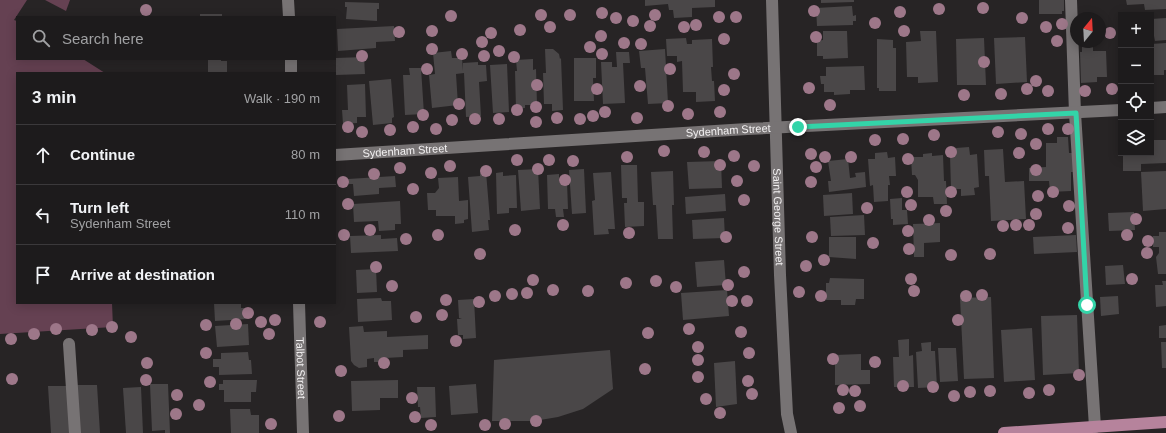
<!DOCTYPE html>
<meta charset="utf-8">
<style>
body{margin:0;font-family:Arial,sans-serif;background:#252425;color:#f1f3f6}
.controls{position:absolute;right:12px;top:12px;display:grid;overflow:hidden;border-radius:0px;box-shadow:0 2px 10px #0003}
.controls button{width:36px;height:36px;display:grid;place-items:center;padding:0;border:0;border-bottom:1px solid #3b393b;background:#1d1b1c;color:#f1f3f6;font:20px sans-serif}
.compass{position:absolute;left:1070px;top:12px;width:36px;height:36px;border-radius:50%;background:#1d1b1c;box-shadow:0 2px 10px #0003;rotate:18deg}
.stop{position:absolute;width:12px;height:12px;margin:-9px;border:3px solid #33d4a8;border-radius:50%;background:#fff}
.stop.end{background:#33d4a8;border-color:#fff;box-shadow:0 1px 4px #0008}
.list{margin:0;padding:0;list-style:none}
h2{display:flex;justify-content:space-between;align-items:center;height:52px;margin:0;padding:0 16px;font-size:17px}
h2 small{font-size:13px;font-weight:400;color:#a0a1a3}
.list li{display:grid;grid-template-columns:26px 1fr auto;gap:12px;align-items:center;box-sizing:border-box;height:60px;padding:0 16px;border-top:1px solid #3b393b}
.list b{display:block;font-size:15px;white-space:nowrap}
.list p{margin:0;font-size:13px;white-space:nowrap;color:#a0a1a3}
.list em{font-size:13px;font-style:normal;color:#a0a1a3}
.icon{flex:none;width:22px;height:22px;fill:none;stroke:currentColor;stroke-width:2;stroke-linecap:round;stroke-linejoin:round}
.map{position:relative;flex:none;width:1166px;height:433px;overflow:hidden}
.search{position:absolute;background:#1d1b1c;box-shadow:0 2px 10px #0003;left:16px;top:16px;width:320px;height:44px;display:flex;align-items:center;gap:10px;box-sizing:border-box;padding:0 14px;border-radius:0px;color:#a0a1a3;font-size:15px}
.panel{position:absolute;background:#1d1b1c;box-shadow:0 2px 10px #0003;left:16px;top:72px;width:320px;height:232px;border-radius:0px}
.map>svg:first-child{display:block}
.green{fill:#654152}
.building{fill:#4a4748}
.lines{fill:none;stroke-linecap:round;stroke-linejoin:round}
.minor{stroke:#777374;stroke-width:12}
.major{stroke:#b6839c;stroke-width:12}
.tree{fill:#9d7789}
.route{stroke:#33d4a8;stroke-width:5}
.labels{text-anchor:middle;stroke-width:3;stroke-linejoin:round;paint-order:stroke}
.street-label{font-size:11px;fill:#f2f0f1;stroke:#272425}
</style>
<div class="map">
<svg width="1166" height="433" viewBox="0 0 1166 433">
<rect width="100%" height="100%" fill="#272425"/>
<g class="green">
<polygon points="0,0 27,0 14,20 17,21 17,59 83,59 105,73 17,73 17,303 112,303 113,327 0,334"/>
<polygon points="45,0 70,0 66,11"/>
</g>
<g class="building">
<polygon points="645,0 715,0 715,7 692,8 692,17 674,18 673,10 669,10 668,4 645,6"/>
<polygon points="821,0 854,0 854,2 821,3"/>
<polygon points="1039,0 1064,0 1064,11 1062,11 1062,14 1039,14"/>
<polygon points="1126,0 1166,0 1166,9 1145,10 1144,4 1127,5"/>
<polygon points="345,2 379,3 379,9 377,9 377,21 346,19 347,7 345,7"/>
<polygon points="852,6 853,16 856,15 856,21 853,21 853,25 817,26 816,8"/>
<rect x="200" y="14" width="22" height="3"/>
<polygon points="1166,18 1166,40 1155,41 1154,36 1151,37 1151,19"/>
<polygon points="394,26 395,41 376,42 376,48 338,51 337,29"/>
<polygon points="823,31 847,31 848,58 823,59 823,56 817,56 817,41 823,40"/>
<polygon points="920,31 936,31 938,82 918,83 918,77 907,77 906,42 921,41"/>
<polygon points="1025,37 1027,82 996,84 994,38"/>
<polygon points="686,38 687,44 692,44 692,40 712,39 713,67 711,67 712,81 714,81 715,101 696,102 696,92 683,92 682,61 677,62 677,56 667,56 666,39"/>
<polygon points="984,38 986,85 957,85 956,39"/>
<polygon points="877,39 893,40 893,48 896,48 896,91 879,91 879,88 877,88"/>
<polygon points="1082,43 1093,43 1093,51 1106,51 1107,77 1097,77 1097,82 1081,83 1080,52 1082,52"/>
<polygon points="1166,43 1166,70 1164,70 1164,75 1151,75 1151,44"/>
<polygon points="545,49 553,49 559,54 560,59 561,58 563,110 552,111 552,104 544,104 543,73 546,73"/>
<polygon points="665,49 668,103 648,104 645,68 641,68 639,51"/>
<polygon points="451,51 452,58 462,58 463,71 463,63 478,62 478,65 486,65 487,81 479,82 481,116 466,117 464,73 456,74 458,105 432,108 429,75 435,74 433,53"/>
<polygon points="616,52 629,52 630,63 623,63 625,103 603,104 601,62 612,62 612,67 617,67"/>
<polygon points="364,57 365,74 336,75 336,58"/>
<polygon points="574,58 596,58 596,78 593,78 594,101 574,101"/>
<polygon points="208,59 221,59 221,61 227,61 227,73 208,73"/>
<polygon points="533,59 533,70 536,69 537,105 525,105 525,108 516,109 515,71 517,71 516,60"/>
<polygon points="507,64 509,112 493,113 490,65"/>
<polygon points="864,66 865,90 850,90 850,94 834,95 834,92 824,92 824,84 821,84 820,76 826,76 826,67"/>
<polygon points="409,68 421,68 424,114 405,115 403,75 410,75"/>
<polygon points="391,79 394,117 392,118 392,123 373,125 369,81"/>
<polygon points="365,84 366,117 357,117 357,123 343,124 342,110 348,110 347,85"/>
<polygon points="1057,137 1068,137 1069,153 1074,153 1074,172 1071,172 1071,191 1050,192 1049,181 1029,181 1029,168 1046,167 1046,143 1057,143"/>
<polygon points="1151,140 1166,140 1166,163 1141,164 1141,171 1123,171 1123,153 1151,153"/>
<polygon points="969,147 970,155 977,154 979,187 974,188 975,195 961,196 961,189 951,189 950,155 956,154 956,148"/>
<polygon points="1003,149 1005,182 1024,181 1026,219 991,221 989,176 985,176 984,150"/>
<polygon points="887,152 888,158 895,157 896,176 889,176 890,185 888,185 888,201 874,202 873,185 870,186 868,159 875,159 875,153"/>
<polygon points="932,153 932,156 943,155 944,181 946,181 947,204 934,204 933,197 918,197 918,180 915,175 912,175 911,157 923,157 923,154"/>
<polygon points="848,159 850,178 856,177 855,173 865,172 866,187 829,192 828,181 831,181 828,161"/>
<polygon points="721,161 722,188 689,189 687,162"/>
<polygon points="621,165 637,165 638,202 644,202 644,226 625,227 624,203 627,203 627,198 622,198"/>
<polygon points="538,169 540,209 521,211 518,170"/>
<polygon points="584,169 586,213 572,214 569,170"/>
<polygon points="673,171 674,205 672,205 673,239 658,239 656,205 653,205 651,172"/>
<polygon points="1166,171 1166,209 1143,211 1141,172"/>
<polygon points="486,172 490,220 488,220 489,230 472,232 468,177 480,176 480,173"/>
<polygon points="503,172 503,176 516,175 517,208 509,208 509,213 497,214 496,173"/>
<polygon points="611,172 615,229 608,229 609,234 594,235 592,201 595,200 593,173"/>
<polygon points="559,174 559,182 567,182 568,209 563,209 564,217 556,217 555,209 548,209 547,175"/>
<polygon points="395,176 396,187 379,188 379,194 354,196 353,184 349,184 348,179"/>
<polygon points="458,177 459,201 468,200 468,219 464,220 464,223 455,224 455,216 436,216 436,210 428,210 427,193 435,193 439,188 438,178"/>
<polygon points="852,193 853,214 824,216 823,195"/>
<polygon points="725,194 726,211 686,214 685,197"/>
<polygon points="902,198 902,210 907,210 908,224 893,225 893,219 891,219 890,199"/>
<polygon points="400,201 401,224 395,224 395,230 379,231 378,221 354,222 353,204"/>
<polygon points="1134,212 1135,230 1109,231 1108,213"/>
<polygon points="864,215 865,235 831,236 830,217"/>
<polygon points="724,218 725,238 693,239 692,220"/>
<polygon points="940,223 940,242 924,243 924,257 914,257 913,224"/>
<polygon points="1159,232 1166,232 1166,274 1158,274 1156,257 1159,253 1159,247 1153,247 1153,236 1159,236"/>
<polygon points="381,235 381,239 397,238 398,251 351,253 350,236"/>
<polygon points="1076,235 1077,252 1034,254 1033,237"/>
<polygon points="829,237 856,237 856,259 829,257"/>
<polygon points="724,260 726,285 697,287 695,262"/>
<polygon points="1123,265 1125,284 1106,285 1105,266"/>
<polygon points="376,269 377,292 357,293 356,270"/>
<polygon points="830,278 864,279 864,299 856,299 855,305 841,305 841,300 826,300 826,283 829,283"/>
<polygon points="1162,281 1166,281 1166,306 1156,307 1155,285 1163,285"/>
<polygon points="727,290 729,316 683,320 681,293"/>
<polygon points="1118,296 1119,314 1101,316 1100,297"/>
<polygon points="991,297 994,378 964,379 960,298"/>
<polygon points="381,298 382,301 391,301 392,320 358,322 357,299"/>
<polygon points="474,299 476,338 463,339 463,335 458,335 457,319 462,319 459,318 458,300"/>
<polygon points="214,303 241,303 241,308 246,308 247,319 215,321"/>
<polygon points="1077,315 1079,373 1043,375 1041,316"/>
<polygon points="248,324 249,345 217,347 215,326"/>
<polygon points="1166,325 1166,338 1159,338 1159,326"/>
<polygon points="363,326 364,332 387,331 387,337 428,335 428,349 403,350 403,357 385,358 385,362 374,362 374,358 367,359 367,367 359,368 354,365 351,361 349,327"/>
<polygon points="1032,328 1035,380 1004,382 1001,330"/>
<polygon points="909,339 909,356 913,355 914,387 894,387 893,357 899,357 898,340"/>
<polygon points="931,342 931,351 935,351 937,387 918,388 916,352 922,351 921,343"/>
<polygon points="1161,342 1166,342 1166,368 1162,368"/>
<polygon points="938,348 956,348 958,381 940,382"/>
<polygon points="610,350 613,389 583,409 558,417 534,421 492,421 494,360"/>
<polygon points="248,352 249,360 251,360 252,374 219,375 219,367 213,367 213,359 221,359 221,353"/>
<polygon points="861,354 861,370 870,370 870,384 835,385 835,355"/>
<polygon points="735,361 737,404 716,407 714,363"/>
<polygon points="223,380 257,380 256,392 251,392 251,402 224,402 224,390 219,390 219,384 223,384"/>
<polygon points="398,380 398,398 380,398 380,410 352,411 351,381"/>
<polygon points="150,384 168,384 170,433 165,433 165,430 152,431"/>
<polygon points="476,384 478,413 451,415 449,386"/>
<polygon points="74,385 97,385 100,433 77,433"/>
<polygon points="48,386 67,386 71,433 51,433"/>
<polygon points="141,387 143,433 126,433 123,388"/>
<polygon points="417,387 435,387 436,417 421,418 420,407 418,407"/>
<polygon points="230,409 250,409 251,415 259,415 259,433 231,433"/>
</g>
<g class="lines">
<g class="minor">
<polyline points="288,0 289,17"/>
<path id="s1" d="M772 0 780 275 787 414 791 433"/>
<polyline points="1071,0 1075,113 1095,427"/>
<polyline points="291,59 291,73"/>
<polyline points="1151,108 1166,107"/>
<path id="s2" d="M335 155 747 129 1121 110"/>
<path id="s3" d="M299 303 303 433"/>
<polyline points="69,344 75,433"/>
</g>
<polyline class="major" points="1004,433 1166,422"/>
</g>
<g class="tree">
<circle cx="983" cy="8" r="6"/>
<circle cx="939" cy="9" r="6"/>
<circle cx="146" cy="10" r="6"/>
<circle cx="814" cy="11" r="6"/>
<circle cx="900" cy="12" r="6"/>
<circle cx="602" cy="13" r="6"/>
<circle cx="541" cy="15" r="6"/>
<circle cx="570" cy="15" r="6"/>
<circle cx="655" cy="15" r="6"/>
<circle cx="451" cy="16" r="6"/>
<circle cx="719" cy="17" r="6"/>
<circle cx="736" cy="17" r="6"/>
<circle cx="616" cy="18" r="6"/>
<circle cx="1022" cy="18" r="6"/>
<circle cx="633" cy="21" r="6"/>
<circle cx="875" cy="23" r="6"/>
<circle cx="1062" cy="24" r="6"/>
<circle cx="696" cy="25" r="6"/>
<circle cx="650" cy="26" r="6"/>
<circle cx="550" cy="27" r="6"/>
<circle cx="684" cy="27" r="6"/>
<circle cx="1046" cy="27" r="6"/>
<circle cx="520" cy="30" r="6"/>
<circle cx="432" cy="31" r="6"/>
<circle cx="904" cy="31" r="6"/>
<circle cx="399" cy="32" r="6"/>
<circle cx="491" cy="33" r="6"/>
<circle cx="1110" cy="33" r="6"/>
<circle cx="601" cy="36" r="6"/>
<circle cx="816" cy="37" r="6"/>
<circle cx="724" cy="39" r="6"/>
<circle cx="1057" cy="41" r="6"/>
<circle cx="482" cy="42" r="6"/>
<circle cx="624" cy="43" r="6"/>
<circle cx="641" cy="44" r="6"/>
<circle cx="590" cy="47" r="6"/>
<circle cx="432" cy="49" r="6"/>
<circle cx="499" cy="51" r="6"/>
<circle cx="462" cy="54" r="6"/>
<circle cx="602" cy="54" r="6"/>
<circle cx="362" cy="56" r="6"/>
<circle cx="484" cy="56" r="6"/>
<circle cx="514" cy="57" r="6"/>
<circle cx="984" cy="62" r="6"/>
<circle cx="427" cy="69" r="6"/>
<circle cx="670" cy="69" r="6"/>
<circle cx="734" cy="74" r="6"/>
<circle cx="1036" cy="81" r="6"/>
<circle cx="537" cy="85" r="6"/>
<circle cx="640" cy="86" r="6"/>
<circle cx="809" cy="88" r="6"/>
<circle cx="597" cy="89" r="6"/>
<circle cx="1027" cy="89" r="6"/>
<circle cx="1112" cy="89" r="6"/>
<circle cx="724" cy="90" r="6"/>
<circle cx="1048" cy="91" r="6"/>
<circle cx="1085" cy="91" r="6"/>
<circle cx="1001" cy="94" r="6"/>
<circle cx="964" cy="95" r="6"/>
<circle cx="459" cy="104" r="6"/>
<circle cx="830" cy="105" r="6"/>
<circle cx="668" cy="106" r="6"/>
<circle cx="536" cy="107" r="6"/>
<circle cx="517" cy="110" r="6"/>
<circle cx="605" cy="112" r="6"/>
<circle cx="720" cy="112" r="6"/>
<circle cx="688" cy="114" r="6"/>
<circle cx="423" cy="115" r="6"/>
<circle cx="593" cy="116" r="6"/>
<circle cx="557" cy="118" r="6"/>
<circle cx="637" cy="118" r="6"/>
<circle cx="475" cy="119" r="6"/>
<circle cx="499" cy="119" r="6"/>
<circle cx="580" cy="119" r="6"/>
<circle cx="452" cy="120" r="6"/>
<circle cx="536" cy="122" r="6"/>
<circle cx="348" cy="127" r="6"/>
<circle cx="413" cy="127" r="6"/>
<circle cx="436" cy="129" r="6"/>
<circle cx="1048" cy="129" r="6"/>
<circle cx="1068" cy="129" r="6"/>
<circle cx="390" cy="130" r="6"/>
<circle cx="362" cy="132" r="6"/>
<circle cx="998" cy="132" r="6"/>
<circle cx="1021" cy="134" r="6"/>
<circle cx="934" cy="135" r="6"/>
<circle cx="903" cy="139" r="6"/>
<circle cx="875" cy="140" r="6"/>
<circle cx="1036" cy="144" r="6"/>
<circle cx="664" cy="151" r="6"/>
<circle cx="704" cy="152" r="6"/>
<circle cx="951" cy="152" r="6"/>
<circle cx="1019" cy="153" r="6"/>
<circle cx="811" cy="154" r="6"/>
<circle cx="734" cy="156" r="6"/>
<circle cx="627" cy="157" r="6"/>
<circle cx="825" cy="157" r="6"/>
<circle cx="851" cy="157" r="6"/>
<circle cx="908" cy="159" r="6"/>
<circle cx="517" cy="160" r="6"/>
<circle cx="549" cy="160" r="6"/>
<circle cx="573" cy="161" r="6"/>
<circle cx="720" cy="165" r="6"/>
<circle cx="450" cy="166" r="6"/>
<circle cx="754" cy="166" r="6"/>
<circle cx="816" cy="167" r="6"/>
<circle cx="400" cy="168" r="6"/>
<circle cx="538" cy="169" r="6"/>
<circle cx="1036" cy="170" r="6"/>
<circle cx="486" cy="171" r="6"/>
<circle cx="431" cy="173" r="6"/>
<circle cx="374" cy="174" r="6"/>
<circle cx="565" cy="180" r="6"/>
<circle cx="737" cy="181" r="6"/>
<circle cx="343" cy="182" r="6"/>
<circle cx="811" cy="182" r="6"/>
<circle cx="413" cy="189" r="6"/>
<circle cx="907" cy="192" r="6"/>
<circle cx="951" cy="192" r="6"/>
<circle cx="1053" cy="192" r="6"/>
<circle cx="1038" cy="196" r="6"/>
<circle cx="744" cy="200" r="6"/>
<circle cx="348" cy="204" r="6"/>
<circle cx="911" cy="205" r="6"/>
<circle cx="1069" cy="206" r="6"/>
<circle cx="867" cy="208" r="6"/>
<circle cx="946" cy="211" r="6"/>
<circle cx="1036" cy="214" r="6"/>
<circle cx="1136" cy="219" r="6"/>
<circle cx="929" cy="220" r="6"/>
<circle cx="563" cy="225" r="6"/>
<circle cx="1016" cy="225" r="6"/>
<circle cx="1029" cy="225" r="6"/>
<circle cx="1003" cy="226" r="6"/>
<circle cx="1068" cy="228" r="6"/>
<circle cx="370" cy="230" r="6"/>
<circle cx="515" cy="230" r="6"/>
<circle cx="908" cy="231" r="6"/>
<circle cx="629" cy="233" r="6"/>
<circle cx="344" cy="235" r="6"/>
<circle cx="438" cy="235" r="6"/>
<circle cx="1127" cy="235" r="6"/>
<circle cx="726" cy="237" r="6"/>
<circle cx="812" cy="237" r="6"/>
<circle cx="406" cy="239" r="6"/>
<circle cx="1148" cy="241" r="6"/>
<circle cx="873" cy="243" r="6"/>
<circle cx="909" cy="249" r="6"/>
<circle cx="1147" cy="253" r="6"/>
<circle cx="480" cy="254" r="6"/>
<circle cx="990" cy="254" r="6"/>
<circle cx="951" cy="255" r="6"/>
<circle cx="824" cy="260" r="6"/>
<circle cx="806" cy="266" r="6"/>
<circle cx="376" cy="267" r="6"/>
<circle cx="744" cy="272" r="6"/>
<circle cx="911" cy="279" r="6"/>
<circle cx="1132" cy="279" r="6"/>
<circle cx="533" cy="280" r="6"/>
<circle cx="656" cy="281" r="6"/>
<circle cx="626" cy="283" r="6"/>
<circle cx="728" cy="285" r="6"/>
<circle cx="392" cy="286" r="6"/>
<circle cx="676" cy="287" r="6"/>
<circle cx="553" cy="290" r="6"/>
<circle cx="588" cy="291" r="6"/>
<circle cx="914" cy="291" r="6"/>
<circle cx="799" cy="292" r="6"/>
<circle cx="527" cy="293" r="6"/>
<circle cx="512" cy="294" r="6"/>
<circle cx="982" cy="295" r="6"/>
<circle cx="495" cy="296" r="6"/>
<circle cx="821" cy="296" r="6"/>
<circle cx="966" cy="296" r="6"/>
<circle cx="446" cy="300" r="6"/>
<circle cx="732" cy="301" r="6"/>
<circle cx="747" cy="301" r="6"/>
<circle cx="479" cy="302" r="6"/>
<circle cx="248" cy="313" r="6"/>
<circle cx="442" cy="315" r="6"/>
<circle cx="416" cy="317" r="6"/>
<circle cx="275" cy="320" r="6"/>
<circle cx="958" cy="320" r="6"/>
<circle cx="261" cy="322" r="6"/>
<circle cx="320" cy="322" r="6"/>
<circle cx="236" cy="324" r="6"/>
<circle cx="206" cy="325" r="6"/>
<circle cx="112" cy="327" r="6"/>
<circle cx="56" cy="329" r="6"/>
<circle cx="689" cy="329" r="6"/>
<circle cx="92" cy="330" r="6"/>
<circle cx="741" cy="332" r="6"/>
<circle cx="648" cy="333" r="6"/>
<circle cx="34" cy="334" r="6"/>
<circle cx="269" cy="334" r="6"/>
<circle cx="131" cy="337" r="6"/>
<circle cx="11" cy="339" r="6"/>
<circle cx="456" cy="341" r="6"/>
<circle cx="698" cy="347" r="6"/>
<circle cx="206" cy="353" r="6"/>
<circle cx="749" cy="353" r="6"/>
<circle cx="833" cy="359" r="6"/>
<circle cx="698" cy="360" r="6"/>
<circle cx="875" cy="362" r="6"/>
<circle cx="147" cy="363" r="6"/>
<circle cx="384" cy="363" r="6"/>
<circle cx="645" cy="369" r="6"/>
<circle cx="341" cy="371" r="6"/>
<circle cx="1079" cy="375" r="6"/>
<circle cx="698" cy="377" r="6"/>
<circle cx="12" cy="379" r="6"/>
<circle cx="146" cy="380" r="6"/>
<circle cx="748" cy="381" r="6"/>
<circle cx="210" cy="382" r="6"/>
<circle cx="903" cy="386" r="6"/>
<circle cx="933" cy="387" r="6"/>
<circle cx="843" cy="390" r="6"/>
<circle cx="1049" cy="390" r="6"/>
<circle cx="855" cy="391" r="6"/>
<circle cx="990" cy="391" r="6"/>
<circle cx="970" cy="392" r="6"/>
<circle cx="1029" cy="393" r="6"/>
<circle cx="752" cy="394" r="6"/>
<circle cx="177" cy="395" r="6"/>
<circle cx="954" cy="396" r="6"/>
<circle cx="412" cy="398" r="6"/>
<circle cx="706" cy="399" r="6"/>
<circle cx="199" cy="405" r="6"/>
<circle cx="860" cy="406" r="6"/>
<circle cx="839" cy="408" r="6"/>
<circle cx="720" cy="413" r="6"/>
<circle cx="176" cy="414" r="6"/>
<circle cx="339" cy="416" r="6"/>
<circle cx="415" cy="417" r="6"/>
<circle cx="536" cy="421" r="6"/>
<circle cx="271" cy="424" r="6"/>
<circle cx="505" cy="424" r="6"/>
<circle cx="431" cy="425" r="6"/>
<circle cx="485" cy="425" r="6"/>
</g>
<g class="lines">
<polyline class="route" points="798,127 1076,113 1087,305"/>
</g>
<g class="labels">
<g class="street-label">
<text dy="4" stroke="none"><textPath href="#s2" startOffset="394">Sydenham Street</textPath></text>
<text dy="4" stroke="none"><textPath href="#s2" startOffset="70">Sydenham Street</textPath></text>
<text dy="4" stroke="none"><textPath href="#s1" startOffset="217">Saint George Street</textPath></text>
<text dy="4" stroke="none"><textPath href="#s3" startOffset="65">Talbot Street</textPath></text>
</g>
</g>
</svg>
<div class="controls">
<button>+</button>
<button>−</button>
<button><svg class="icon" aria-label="locate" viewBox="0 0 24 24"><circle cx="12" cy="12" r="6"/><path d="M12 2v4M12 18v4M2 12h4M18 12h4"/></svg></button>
<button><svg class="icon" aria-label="layers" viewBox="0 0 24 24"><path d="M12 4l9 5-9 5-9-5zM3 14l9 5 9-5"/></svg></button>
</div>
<svg class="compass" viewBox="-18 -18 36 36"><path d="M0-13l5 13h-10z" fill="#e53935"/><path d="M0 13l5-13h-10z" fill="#a0a1a3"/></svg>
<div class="stop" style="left:1087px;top:305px"></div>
<div class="stop end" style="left:798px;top:127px"></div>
<div class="search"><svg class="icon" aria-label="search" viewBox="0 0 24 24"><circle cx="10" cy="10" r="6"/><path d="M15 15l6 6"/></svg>Search here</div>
<section class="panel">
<h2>3 min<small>Walk · 190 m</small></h2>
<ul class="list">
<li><svg class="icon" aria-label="ahead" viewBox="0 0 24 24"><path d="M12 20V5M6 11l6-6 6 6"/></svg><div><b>Continue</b></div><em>80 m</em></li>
<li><svg class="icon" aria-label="left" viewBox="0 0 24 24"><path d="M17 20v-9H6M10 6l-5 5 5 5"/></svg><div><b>Turn left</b><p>Sydenham Street</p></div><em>110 m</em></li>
<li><svg class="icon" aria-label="arrive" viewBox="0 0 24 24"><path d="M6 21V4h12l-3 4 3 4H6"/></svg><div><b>Arrive at destination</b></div></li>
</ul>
</section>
</div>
